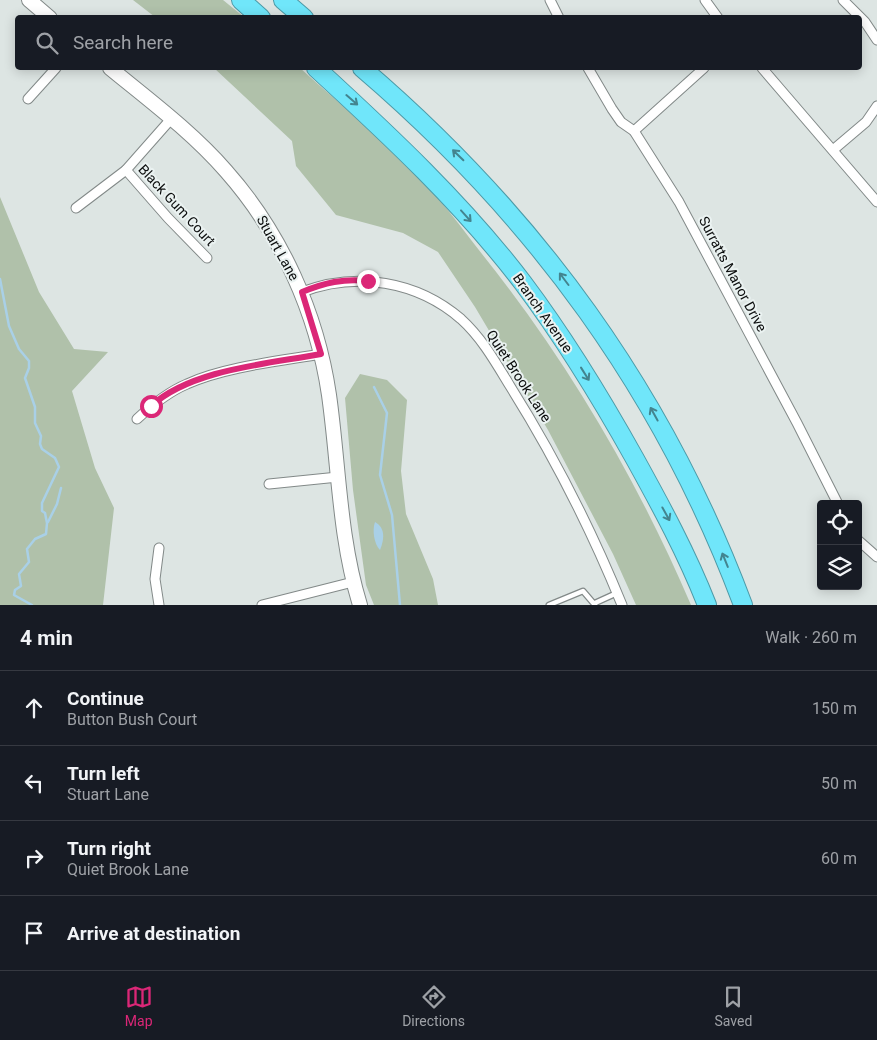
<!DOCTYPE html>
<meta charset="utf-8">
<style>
body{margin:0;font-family:Roboto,sans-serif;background:#242831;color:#f1f3f6}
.controls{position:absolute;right:15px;bottom:15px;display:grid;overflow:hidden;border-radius:5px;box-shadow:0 2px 12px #0003}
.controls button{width:45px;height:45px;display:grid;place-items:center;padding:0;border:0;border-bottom:1px solid #363941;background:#171b24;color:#f1f3f6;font:25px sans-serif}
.stop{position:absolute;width:15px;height:15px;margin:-11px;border:4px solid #db2777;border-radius:50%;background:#fff}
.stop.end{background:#db2777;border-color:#fff;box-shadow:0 1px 5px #0008}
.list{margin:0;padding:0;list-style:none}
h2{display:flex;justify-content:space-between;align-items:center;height:65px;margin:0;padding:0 20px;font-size:21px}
h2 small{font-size:16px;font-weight:400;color:#9ea1a6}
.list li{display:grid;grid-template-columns:32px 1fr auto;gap:15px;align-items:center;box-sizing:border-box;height:75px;padding:0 20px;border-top:1px solid #363941}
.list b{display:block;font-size:19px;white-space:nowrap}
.list p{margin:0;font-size:16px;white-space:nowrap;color:#9ea1a6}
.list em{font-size:16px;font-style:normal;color:#9ea1a6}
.icon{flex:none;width:28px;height:28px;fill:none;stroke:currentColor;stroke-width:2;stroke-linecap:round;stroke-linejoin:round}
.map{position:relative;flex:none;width:877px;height:605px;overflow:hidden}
.search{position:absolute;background:#171b24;box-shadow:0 2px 12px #0003;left:15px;right:15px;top:15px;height:55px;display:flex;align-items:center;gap:12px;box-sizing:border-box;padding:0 18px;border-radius:5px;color:#9ea1a6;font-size:19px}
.sheet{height:365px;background:#171b24}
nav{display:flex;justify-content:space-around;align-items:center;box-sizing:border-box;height:70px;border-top:1px solid #363941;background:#171b24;font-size:14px;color:#9ea1a6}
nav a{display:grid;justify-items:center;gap:2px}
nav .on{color:#db2777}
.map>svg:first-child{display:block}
.green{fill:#b0c1aa}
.water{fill:#a9d0e7}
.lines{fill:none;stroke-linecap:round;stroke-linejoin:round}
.stream{stroke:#a9d0e7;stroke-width:2.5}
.lane-casing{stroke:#828988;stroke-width:7}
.street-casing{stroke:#828988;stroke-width:11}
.secondary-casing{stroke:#828988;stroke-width:16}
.highway-casing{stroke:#4d9aa7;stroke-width:20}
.lane{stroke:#fff;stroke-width:4.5}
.street{stroke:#fff;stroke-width:9}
.secondary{stroke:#fff;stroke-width:14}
.highway{stroke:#70e6fa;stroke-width:18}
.oneway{stroke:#43848f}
.route{stroke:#db2777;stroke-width:6}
.labels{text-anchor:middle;stroke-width:4;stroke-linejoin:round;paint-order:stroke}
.street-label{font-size:14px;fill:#0b0d0d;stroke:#eaf2f1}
</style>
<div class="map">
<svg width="877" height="605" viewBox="0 0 877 605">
<rect width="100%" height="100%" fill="#dde5e3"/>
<g class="green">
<polygon points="133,0 223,0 244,17 155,17"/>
<path d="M214 68H300C346 109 394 150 435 195 452 214 467 235 482 254 568 362 637 479 691 605H636L613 554 548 430 475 307 438 252 403 233 336 215 296 166 292 141Z"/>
<polygon points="0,197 39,292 74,349 108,352 72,391 95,468 114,508 103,605 0,605"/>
<polygon points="360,374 387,380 407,400 401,471 406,514 433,579 438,605 374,605 366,585 353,490 345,398"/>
</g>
<path class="water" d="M375 522C386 528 384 540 380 550 374 544 372 530 375 522Z"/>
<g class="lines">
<g class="stream">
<polyline points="0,279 9,326 19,349 29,361 29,368 25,378 35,407 35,423 41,436 40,444 42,449 55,458 59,467 42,503 42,511 45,513 47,523 46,534 35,539 27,549 29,562 19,574 21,586 15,590 14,595 32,605"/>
<polyline points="374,387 387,413 380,475 392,515 400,605"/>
<polyline points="48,522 57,504 61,488"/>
</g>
<g class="lane-casing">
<g id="lane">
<polyline points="595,603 617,593"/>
<polyline points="549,605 583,591 595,605"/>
</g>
</g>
<g class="street-casing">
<g id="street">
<polyline points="550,0 559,18"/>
<polyline points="705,0 718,18"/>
<polyline points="843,0 865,22 877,40"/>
<polyline points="588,68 612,109 621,122 634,131 679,202 797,423 838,504"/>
<polyline points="762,68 877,202"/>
<polyline points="28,99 56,68"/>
<polyline points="634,131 704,68"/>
<polyline points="833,150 866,122 877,106"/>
<polyline points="126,170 168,218 207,258"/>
<polyline points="76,208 126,170 171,119"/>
<path d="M302 292C356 271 417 281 461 319 482 338 496 363 510 386 554 456 591 529 622 605"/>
<path d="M137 419C152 405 168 392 187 384 224 367 280 361 321 354"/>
<polyline points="269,484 338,477"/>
<polyline points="858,540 877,557"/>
<polyline points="159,605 155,579 159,548"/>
<polyline points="262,605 353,582"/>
</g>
</g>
<g class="secondary-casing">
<g id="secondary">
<polyline points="29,0 50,18"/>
<path d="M110 68C149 100 192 132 226 171 281 233 317 313 329 395 339 466 339 537 360 605"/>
</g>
</g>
<g class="highway-casing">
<g id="highway">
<polyline points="241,0 261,18"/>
<polyline points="283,0 304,18"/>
<path d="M316 68C389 135 463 204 523 283 565 339 601 398 635 459 661 506 687 554 707 605"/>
<path d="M362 68C535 216 663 391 743 605"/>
</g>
</g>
<use href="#lane" class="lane"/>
<use href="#street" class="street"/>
<use href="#secondary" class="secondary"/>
<use href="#highway" class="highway"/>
</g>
<defs><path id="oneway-shaft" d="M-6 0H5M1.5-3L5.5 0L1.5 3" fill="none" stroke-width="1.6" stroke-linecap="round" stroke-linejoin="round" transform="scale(1.25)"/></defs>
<g class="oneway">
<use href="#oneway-shaft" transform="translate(352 100) rotate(41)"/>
<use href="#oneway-shaft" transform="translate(458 155) rotate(-136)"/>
<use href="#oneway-shaft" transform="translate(466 216) rotate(48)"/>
<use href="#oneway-shaft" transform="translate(564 279) rotate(-127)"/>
<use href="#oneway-shaft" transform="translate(585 374) rotate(58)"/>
<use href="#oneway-shaft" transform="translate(654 414) rotate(-119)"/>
<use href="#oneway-shaft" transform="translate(666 514) rotate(61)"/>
<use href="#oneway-shaft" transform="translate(725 560) rotate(-112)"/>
</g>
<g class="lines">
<path class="route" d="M151 406C192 369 268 364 321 354L302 292C324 283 344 278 368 281"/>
</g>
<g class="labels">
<g class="street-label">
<text transform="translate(177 205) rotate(47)" y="5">Black Gum Court</text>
<text transform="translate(278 248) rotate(61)" y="5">Stuart Lane</text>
<text transform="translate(733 274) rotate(62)" y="5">Surratts Manor Drive</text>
<text transform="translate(543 313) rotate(55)" y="5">Branch Avenue</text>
<text transform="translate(519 376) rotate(57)" y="5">Quiet Brook Lane</text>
</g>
</g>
</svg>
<div class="controls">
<button><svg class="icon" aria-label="locate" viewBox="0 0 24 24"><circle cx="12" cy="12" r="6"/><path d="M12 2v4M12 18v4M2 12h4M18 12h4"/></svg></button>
<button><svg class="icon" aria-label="layers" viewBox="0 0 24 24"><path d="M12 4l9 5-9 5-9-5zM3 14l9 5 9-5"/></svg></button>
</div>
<div class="stop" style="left:151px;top:406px"></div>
<div class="stop end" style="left:368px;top:281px"></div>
<div class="search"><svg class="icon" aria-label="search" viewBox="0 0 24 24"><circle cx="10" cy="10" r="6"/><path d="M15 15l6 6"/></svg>Search here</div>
</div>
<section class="sheet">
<h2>4 min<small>Walk · 260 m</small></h2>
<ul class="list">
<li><svg class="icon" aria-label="ahead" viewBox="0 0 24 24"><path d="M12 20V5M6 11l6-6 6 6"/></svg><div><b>Continue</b><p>Button Bush Court</p></div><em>150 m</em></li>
<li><svg class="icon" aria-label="left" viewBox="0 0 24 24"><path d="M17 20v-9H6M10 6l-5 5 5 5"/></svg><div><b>Turn left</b><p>Stuart Lane</p></div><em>50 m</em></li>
<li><svg class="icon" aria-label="right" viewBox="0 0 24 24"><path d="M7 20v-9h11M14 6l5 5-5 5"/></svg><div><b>Turn right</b><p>Quiet Brook Lane</p></div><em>60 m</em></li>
<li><svg class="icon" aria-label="arrive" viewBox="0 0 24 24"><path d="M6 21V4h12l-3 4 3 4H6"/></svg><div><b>Arrive at destination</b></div></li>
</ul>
</section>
<nav>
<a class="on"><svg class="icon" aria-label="map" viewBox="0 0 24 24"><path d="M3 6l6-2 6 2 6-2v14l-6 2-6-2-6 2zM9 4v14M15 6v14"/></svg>Map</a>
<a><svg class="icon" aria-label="directions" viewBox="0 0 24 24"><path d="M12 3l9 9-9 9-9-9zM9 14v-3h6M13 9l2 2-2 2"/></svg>Directions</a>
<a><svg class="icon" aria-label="saved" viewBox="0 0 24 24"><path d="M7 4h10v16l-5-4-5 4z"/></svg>Saved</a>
</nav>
